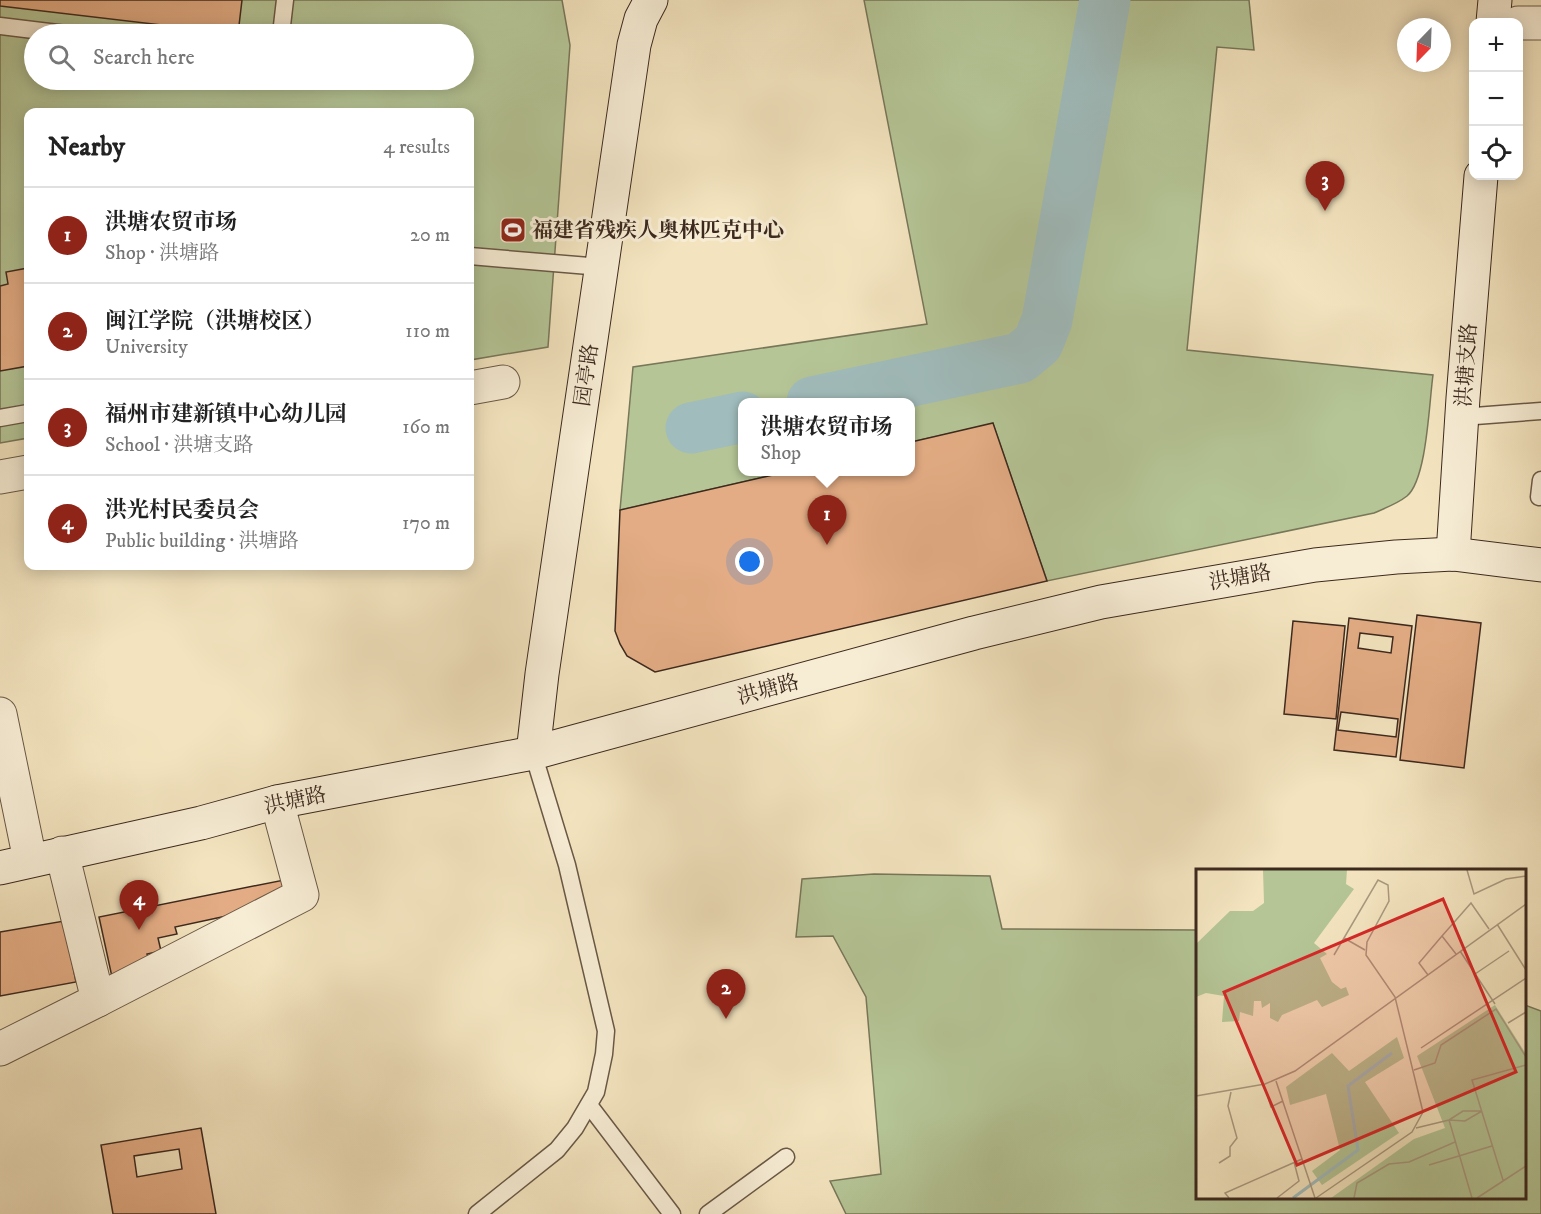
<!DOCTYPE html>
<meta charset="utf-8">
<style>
body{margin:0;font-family:"IM FELL DW Pica","Noto Serif SC",serif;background:#f6f6f6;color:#222}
.controls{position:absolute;right:18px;top:18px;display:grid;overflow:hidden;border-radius:12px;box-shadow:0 3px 15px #0003}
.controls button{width:54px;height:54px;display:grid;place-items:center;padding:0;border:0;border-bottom:2px solid #e0e0e0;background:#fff;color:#222;font:30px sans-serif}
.compass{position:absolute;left:1397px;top:18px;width:54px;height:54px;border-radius:50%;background:#fff;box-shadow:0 3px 15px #0003;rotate:203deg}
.you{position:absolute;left:750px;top:562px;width:21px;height:21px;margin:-15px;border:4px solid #fff;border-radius:50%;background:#1a73e8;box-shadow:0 0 0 9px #1a73e833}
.badge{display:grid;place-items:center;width:39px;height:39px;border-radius:50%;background:#8f2418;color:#fff;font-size:20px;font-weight:700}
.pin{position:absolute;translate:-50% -50px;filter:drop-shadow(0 2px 3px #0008)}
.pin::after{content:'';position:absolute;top:32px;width:21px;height:18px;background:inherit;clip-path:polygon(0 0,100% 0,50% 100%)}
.popup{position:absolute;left:738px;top:398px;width:177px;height:78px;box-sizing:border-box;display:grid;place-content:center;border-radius:12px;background:#fff;filter:drop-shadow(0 2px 4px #0005);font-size:20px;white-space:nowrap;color:#767676}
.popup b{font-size:22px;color:#222}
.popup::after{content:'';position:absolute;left:50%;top:100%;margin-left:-12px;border:12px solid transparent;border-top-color:#fff}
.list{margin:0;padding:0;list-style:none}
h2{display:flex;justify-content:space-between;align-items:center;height:78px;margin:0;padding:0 24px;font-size:26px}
h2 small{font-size:20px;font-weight:400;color:#767676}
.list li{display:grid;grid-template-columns:39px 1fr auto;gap:18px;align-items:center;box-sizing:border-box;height:96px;padding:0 24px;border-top:2px solid #e0e0e0}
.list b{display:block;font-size:22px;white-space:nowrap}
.list p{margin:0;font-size:20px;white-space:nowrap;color:#767676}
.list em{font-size:20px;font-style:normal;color:#767676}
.icon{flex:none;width:33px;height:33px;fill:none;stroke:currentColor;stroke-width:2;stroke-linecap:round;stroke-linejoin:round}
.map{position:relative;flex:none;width:1541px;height:1214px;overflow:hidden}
.search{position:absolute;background:#fff;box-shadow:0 3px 15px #0003;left:24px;top:24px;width:450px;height:66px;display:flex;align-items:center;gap:15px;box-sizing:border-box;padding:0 21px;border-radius:33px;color:#767676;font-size:22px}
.panel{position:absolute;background:#fff;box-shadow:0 3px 15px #0003;left:24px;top:108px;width:450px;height:462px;border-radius:12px}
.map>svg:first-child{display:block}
.green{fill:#b5c596;stroke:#78775a;stroke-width:1.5;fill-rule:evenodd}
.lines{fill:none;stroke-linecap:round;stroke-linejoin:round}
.river{stroke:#a0bcbc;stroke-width:51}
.building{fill:#e3ac84;stroke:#3c291e;stroke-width:1.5;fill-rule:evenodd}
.lane-casing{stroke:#6a5846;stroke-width:19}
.street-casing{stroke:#6a5846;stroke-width:35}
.secondary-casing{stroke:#3c291e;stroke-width:35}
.lane{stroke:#f7edd5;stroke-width:16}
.street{stroke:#f7edd5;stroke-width:33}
.secondary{stroke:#f7edd5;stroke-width:33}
.labels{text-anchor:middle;stroke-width:6;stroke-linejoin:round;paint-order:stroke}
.poi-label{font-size:21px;font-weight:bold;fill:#3c291e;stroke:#f7edd5;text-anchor:start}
.street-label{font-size:21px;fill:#3c291e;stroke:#f7edd5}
.inset-river{fill:none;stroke:#a0bcbc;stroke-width:3}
.inset-road{fill:none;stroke:#aa997f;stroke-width:1.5}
.view{fill:#d62828;fill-opacity:0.15;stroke:#d62828;stroke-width:3}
.inset-edge{fill:none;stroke:#3c291e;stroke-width:3}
</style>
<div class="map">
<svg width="1541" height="1214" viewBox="0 0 1541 1214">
<rect width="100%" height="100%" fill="#f3e4bf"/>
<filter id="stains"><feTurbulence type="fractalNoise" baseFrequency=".00333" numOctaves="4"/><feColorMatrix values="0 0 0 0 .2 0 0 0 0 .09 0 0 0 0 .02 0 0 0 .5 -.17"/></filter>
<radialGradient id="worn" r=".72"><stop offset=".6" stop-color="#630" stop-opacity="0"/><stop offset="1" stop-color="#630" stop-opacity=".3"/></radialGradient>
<g class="green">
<path d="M0 0H562L570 45 548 347 470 360V112H28V438L0 443ZM34 34H464V80H34Z"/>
<path d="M864 0H1249L1254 50 1217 47 1187 350 1433 375C1429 403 1427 479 1407 496 1397 504 1385 508 1374 513L1047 581 993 424 911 442V402H743V472H786L620 510 633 367 927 324Z"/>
<polygon points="874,874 990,876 1002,929 1197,930 1198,1198 1524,1198 1525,1005 1541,1011 1541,1214 846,1214 830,1181 881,1174 866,997 833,936 796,937 802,879"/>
</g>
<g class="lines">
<g class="river">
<polyline points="812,402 1020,358 1038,343 1047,320 1105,0"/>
<polyline points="691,428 743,417"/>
</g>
</g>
<g class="building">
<polygon points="0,0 242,0 238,34 0,6"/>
<polygon points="28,268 28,366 0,371 0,286 8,284 6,272"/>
<polygon points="993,423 1047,581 655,672 627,656 620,644 615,631 620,510 786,472 911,472 911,442"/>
<polygon points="1417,615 1481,623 1464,768 1400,760"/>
<path d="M1349 618 1412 626 1396 757 1334 750ZM1360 633 1393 637 1391 653 1358 648ZM1341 712 1398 719 1396 737 1338 730Z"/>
<polygon points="1293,621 1345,626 1336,719 1284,714"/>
<polygon points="284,880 288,894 245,912 175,927 177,934 158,938 161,951 147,954 149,960 112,977 99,917"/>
<polygon points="64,921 76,982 0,996 0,932"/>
<path d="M201 1128 216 1214H113L101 1145ZM179 1149 182 1169 137 1177 134 1156Z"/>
</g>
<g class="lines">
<g class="lane-casing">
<g id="lane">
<polyline points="0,26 66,34"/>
<polyline points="281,34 285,0"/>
<polyline points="470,256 601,267"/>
<polyline points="1462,417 1541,411"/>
<polyline points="0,418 28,413"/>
<polyline points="1539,497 1541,480"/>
<polyline points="589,1105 672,1214"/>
<polyline points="477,1214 557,1150 575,1128 596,1092 604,1054 606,1031 567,865 533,753"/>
<polyline points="708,1214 786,1157"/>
</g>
</g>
<g class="street-casing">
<g id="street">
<polyline points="1518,23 1541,23"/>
<polyline points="470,388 503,382"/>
<polyline points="0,477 28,472"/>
<polyline points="0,714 30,860"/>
<polyline points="98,1000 302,895 277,802"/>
<polyline points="0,1049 98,1000 62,853"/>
</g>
</g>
<g class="secondary-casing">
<g id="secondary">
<polyline points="1493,22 1495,0"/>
<polyline points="1453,554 1463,398 1481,176"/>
<polyline points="533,753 542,674 634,45 641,19 651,0"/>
<polyline points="0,868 201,823 277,802 533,753 974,633 1101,602 1315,565 1396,557 1453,554 1541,565"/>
</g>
</g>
<use href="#lane" class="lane"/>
<use href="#street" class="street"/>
<use href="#secondary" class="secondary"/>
</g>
<defs>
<g id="stadium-square" transform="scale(1.35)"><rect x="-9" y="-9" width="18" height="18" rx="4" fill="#8f2418" stroke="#f7edd5"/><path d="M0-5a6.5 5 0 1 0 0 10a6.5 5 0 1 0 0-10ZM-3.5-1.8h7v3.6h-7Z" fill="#fff"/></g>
</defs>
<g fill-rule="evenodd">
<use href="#stadium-square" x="513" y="230"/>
</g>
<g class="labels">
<g class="poi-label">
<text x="532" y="237">福建省残疾人奥林匹克中心</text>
</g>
<g class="street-label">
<text transform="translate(1466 365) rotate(-86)" y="7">洪塘支路</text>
<text transform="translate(586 375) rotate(-82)" y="7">园亭路</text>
<text transform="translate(1240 577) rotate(-10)" y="7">洪塘路</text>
<text transform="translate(768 689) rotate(-15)" y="7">洪塘路</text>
<text transform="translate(295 800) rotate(-12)" y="7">洪塘路</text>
</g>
</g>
<g transform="translate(1196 869)">
<rect width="330" height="330" fill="#f3e4bf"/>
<path d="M67 1H151L150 15 158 20 118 74 131 85 124 89 136 113 145 120 150 118 153 126 126 138 121 131 86 146 82 153 74 149V134L66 139 65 132H58L57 147 44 143 43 152 26 153 28 127 10 124 0 128V75L34 42H57L68 34ZM299 136 330 185V329H135L218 270 249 259 221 187ZM201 168 208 189 169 213 203 264 126 316 116 302 144 281 130 225 94 236 90 218 136 184 153 202Z" fill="#b5c596"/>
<path class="inset-river" d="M97 329 162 281 152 217 196 184"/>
<path class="inset-road" d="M271 1 278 25 310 10 330 7M301 55 330 101M148 69 169 81M264 82 299 135M260 85 246 67 275 34 293 60M279 105 313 82M232 106 223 94 246 67M312 154 330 143M225 179 330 109M218 201 239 194 245 176 300 140 330 188M80 212 119 329M71 225 75 238 87 232M0 227 69 215 99 202 330 35M253 251 276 329M253 251 267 242H286M220 259 253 251 269 252 286 242M23 294 34 287V278L41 269 32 237 35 223M233 296 296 277M307 311 276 211 330 196M33 329 29 324 106 290M81 329 103 312 98 293M120 329 216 263 227 243 199 128 170 86 171 73 193 32 192 16 182 11 138 86M158 329 161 314 193 295 213 293 259 273M281 329 330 297"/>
<path class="view" d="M247 30 320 203 101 296 28 123Z"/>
<rect width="330" height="330" class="inset-edge"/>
</g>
<rect width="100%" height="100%" filter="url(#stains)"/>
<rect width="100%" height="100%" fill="url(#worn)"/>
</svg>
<div class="controls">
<button>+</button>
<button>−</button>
<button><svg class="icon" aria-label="locate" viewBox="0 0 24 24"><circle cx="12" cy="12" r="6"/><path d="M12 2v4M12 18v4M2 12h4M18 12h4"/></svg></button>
</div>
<svg class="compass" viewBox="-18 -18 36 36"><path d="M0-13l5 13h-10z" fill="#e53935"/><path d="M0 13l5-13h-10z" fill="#767676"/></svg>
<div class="you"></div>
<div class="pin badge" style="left:827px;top:545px">1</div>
<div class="popup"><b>洪塘农贸市场</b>Shop</div>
<div class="pin badge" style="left:726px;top:1019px">2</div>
<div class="pin badge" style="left:1325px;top:211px">3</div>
<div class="pin badge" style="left:139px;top:930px">4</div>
<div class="search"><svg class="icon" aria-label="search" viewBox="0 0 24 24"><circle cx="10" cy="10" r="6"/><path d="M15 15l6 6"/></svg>Search here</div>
<section class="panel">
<h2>Nearby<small>4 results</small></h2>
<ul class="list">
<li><span class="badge">1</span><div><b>洪塘农贸市场</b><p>Shop · 洪塘路</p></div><em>20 m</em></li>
<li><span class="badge">2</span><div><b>闽江学院（洪塘校区）</b><p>University</p></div><em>110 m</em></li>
<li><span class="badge">3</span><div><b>福州市建新镇中心幼儿园</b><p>School · 洪塘支路</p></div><em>160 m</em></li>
<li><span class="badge">4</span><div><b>洪光村民委员会</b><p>Public building · 洪塘路</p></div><em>170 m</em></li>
</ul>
</section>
</div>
